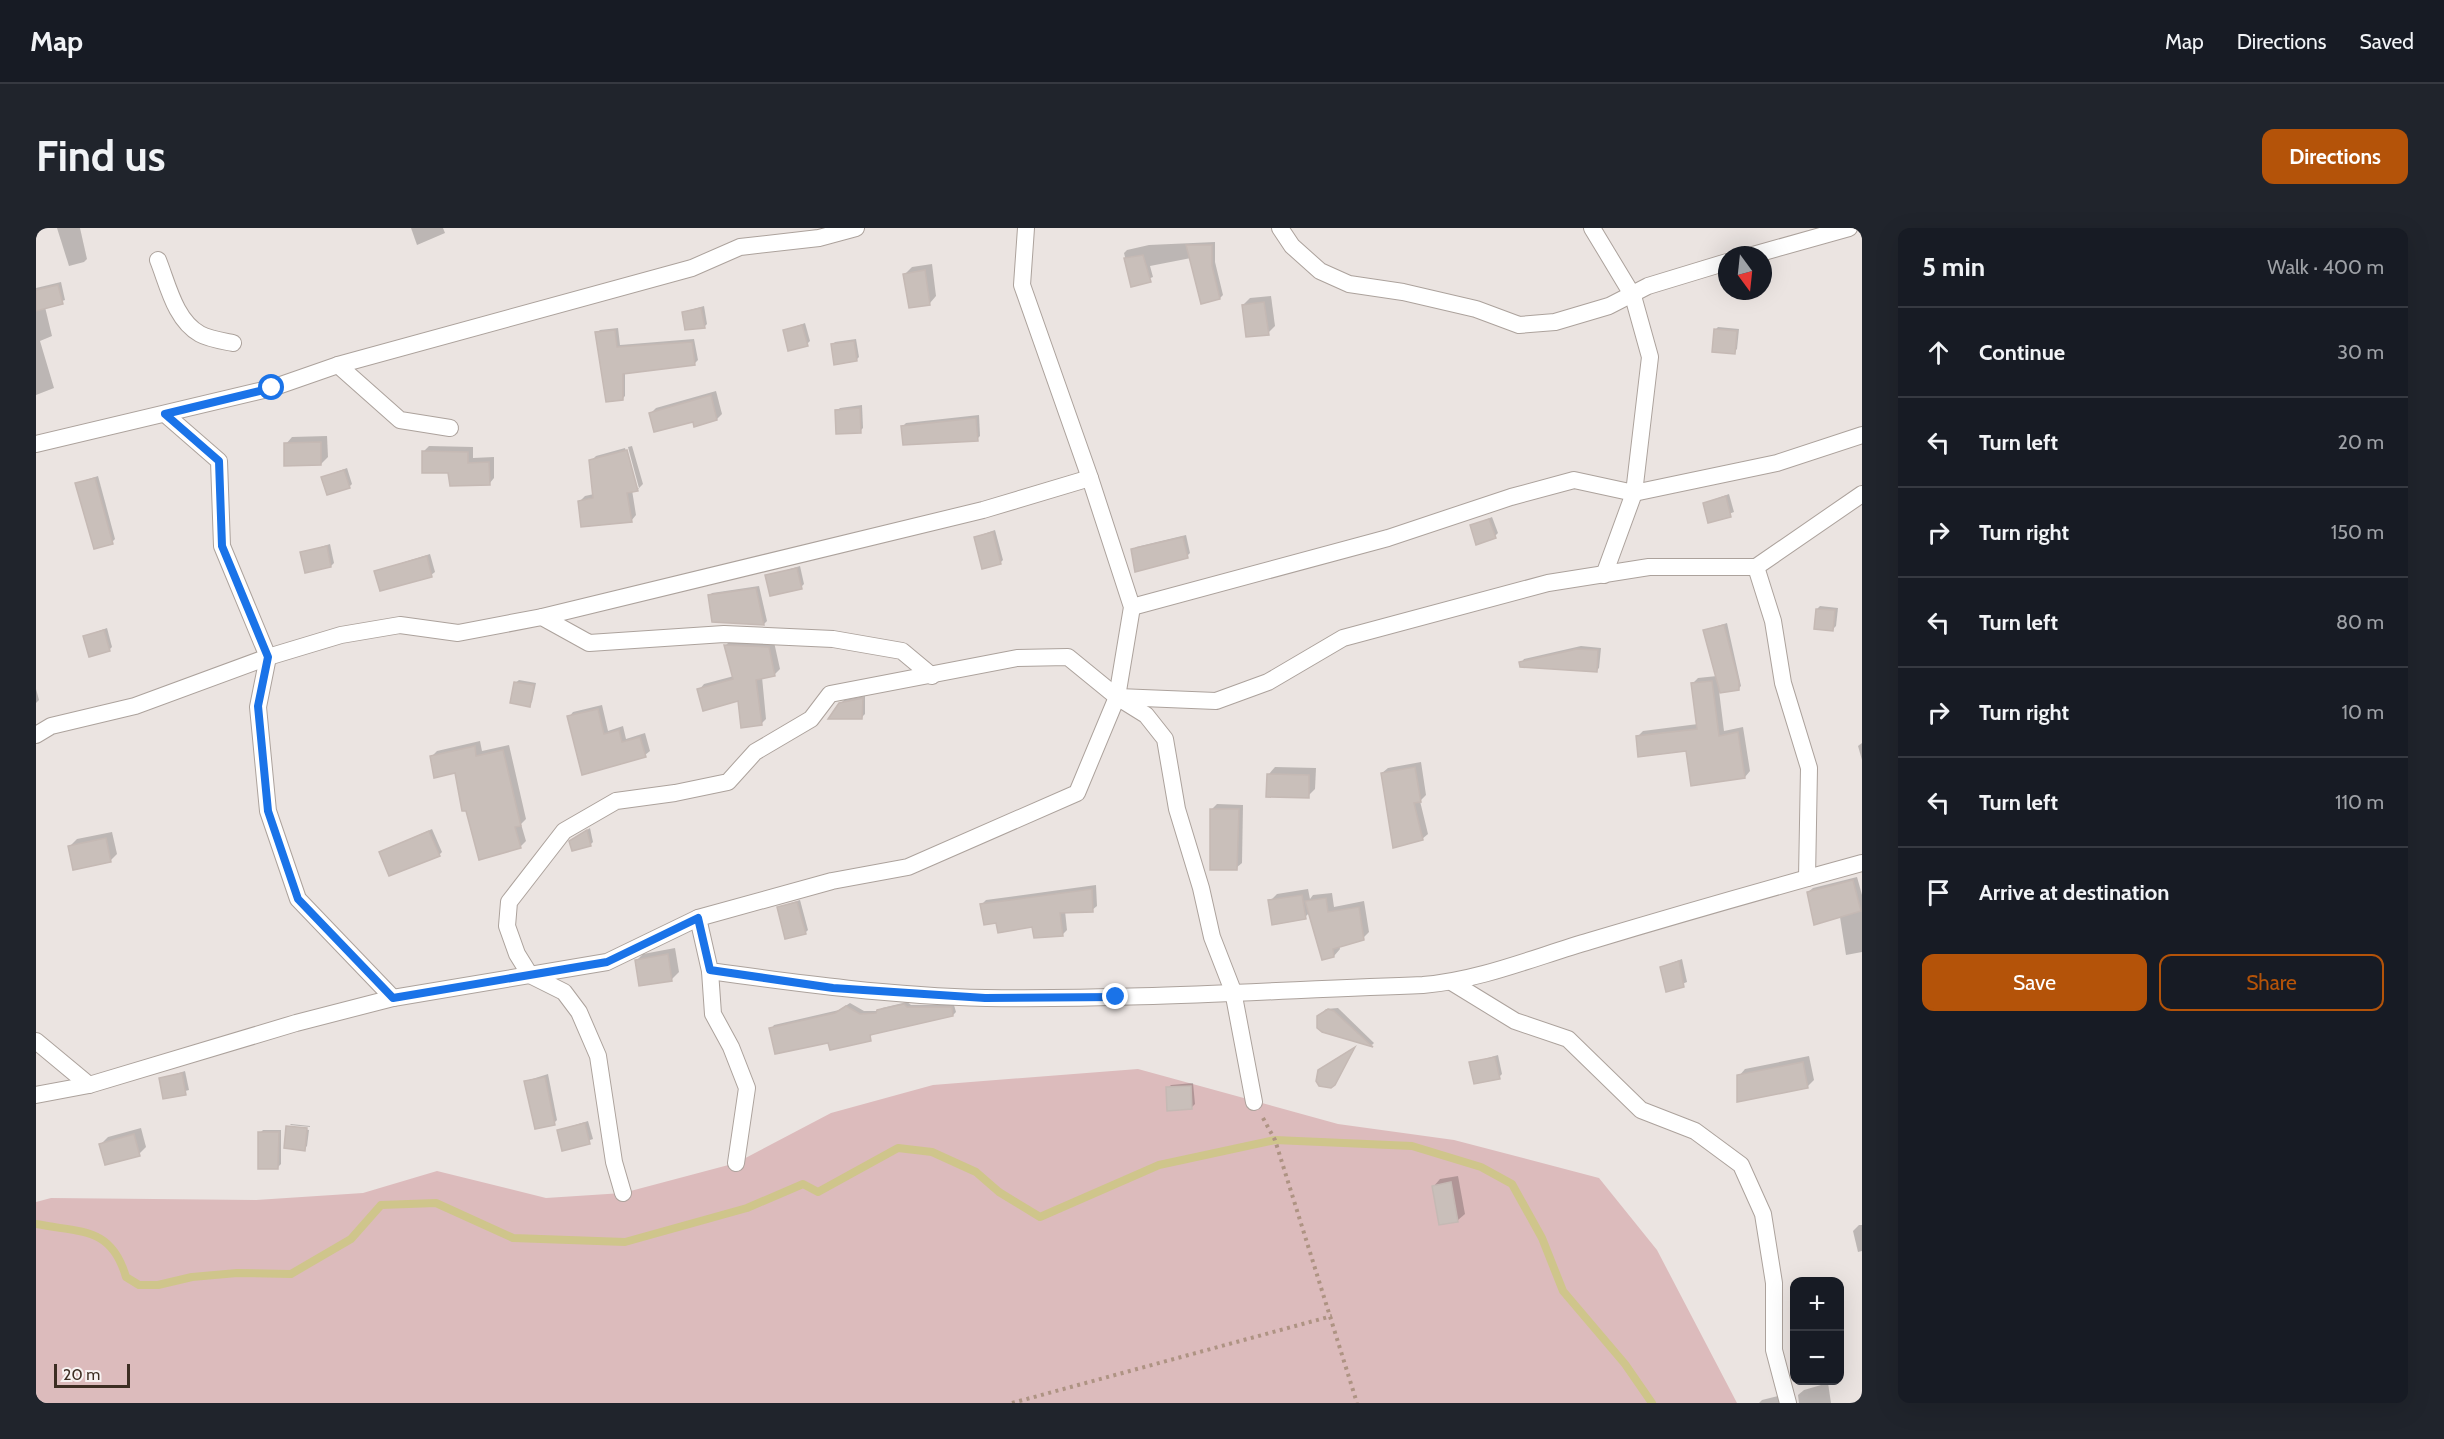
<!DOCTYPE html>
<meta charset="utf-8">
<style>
body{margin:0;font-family:Cabin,sans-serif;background:#20242c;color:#f1f3f6}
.controls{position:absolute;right:18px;bottom:18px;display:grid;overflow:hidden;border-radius:12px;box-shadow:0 6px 24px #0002}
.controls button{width:54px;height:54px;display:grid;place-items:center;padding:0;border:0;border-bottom:2px solid #363941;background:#171b24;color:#f1f3f6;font:30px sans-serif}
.compass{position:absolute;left:1682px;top:18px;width:54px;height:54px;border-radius:50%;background:#171b24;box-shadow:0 6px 24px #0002;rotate:165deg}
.scale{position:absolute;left:18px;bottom:15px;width:76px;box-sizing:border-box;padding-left:6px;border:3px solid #3c2d22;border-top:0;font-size:16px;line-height:21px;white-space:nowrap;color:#3c2d22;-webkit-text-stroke:4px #f8f3f2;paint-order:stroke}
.stop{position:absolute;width:18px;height:18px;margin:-14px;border:4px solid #1a73e8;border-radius:50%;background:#fff}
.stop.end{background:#1a73e8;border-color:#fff;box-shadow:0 2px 6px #0008}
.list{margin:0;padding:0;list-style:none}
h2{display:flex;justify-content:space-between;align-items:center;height:78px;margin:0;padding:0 24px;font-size:26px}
h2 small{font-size:20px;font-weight:400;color:#9ea1a6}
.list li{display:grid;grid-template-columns:39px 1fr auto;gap:18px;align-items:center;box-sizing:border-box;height:90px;padding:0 24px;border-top:2px solid #363941}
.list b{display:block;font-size:22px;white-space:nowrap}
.list em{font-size:20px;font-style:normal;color:#9ea1a6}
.actions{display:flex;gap:12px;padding:18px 24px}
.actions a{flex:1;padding:14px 0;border:2px solid #b45309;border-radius:12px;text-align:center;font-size:21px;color:#b45309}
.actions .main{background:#b45309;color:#fff}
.icon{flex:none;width:33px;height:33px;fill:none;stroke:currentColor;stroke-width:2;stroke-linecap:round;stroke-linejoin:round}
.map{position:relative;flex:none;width:1826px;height:1175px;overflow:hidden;border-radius:12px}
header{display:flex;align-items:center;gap:36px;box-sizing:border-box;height:84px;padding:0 30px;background:#171b24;border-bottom:2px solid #363941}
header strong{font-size:28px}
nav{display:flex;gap:33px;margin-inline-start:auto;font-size:21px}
.intro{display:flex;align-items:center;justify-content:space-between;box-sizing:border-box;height:144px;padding:0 36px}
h1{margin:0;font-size:42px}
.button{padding:15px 27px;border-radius:12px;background:#b45309;color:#fff;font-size:21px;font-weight:700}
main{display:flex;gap:36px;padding:0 36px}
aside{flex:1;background:#171b24;border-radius:12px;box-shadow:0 6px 24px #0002}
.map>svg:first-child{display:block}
.green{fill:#dcbbbc}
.shadow{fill:#0003}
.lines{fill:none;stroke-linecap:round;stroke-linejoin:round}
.stream{stroke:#cfc58b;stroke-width:8}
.building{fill:#c9bfba;stroke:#c5b9b4;stroke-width:1.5}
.minor-casing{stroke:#aca29c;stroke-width:18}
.path{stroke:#ae9383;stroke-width:4;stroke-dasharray:3 4.5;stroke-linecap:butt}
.minor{stroke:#fff;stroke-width:16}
.route{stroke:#1a73e8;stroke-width:8}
</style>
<header>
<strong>Map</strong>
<nav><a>Map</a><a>Directions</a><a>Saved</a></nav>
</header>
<div class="intro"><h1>Find us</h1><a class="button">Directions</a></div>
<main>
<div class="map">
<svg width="1826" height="1175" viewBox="0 0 1826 1175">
<rect width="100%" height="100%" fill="#ebe4e1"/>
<polygon class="green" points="1102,841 1302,896 1418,912 1563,950 1621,1022 1701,1175 0,1175 0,974 15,970 220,972 327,965 401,943 510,970 587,965 700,935 795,885 897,857"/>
<g class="shadow">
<polygon points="21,0 44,0 51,31 48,34 33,38"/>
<polygon points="375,0 407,0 409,5 381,17"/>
<polygon points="1179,14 1179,34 1187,67 1184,70 1166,74 1155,30 1114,38 1117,49 1096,57 1088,25 1091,22 1113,17"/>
<polygon points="896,36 900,68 894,75 869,46 876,39"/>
<polygon points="25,54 29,72 9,79 16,108 4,113 18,160 0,167 0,60"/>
<polygon points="1235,68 1239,98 1232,105 1207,77 1214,70"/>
<polygon points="668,78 671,96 668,99 647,84"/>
<polygon points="769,95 774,113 771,116 748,103"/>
<polygon points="1682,99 1703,101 1701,121 1698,124 1679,102"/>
<polygon points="582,100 584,117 658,111 662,132 659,135 589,144 589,168 586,171 561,105 564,102"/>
<polygon points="820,111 823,129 820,132 796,117 799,114"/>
<polygon points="680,163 686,186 681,191 658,192 614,186 620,180"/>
<polygon points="826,177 827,200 824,203 801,183 804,180"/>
<polygon points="943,187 944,208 941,211 867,198 870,195"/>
<polygon points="291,208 292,229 285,236 250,216 256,209"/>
<polygon points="393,218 437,219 437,230 458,229 458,250 453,256 414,244 388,223"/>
<polygon points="596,218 607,256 601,262 596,262 600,287 595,293 544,273 549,268 558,266 555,233 560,228 589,220 600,260 603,260 592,219"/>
<polygon points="311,240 316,256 313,259 287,249"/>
<polygon points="62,248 79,311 76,314 41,255"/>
<polygon points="1693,266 1698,284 1673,293 1668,275"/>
<polygon points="1456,289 1462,305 1459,308 1435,298"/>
<polygon points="959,302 967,332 964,335 939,309"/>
<polygon points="1150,307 1154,325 1151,328 1097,322 1100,319"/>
<polygon points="294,316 298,335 295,338 266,325"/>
<polygon points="394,326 399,344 395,347 340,343"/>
<polygon points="764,338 768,356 765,359 731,348"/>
<polygon points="723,358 731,393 728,396 673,368 676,365"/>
<polygon points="1784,378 1802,380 1800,398 1797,401 1781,381"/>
<polygon points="1691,395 1705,458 1702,461 1683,463 1688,503 1707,499 1714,543 1709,549 1652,521 1601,509 1607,503 1662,496 1656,456 1662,450 1681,448 1669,402"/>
<polygon points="71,400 76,419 73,422 49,408"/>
<polygon points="695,412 738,414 744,441 739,446 726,449 730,491 725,496 703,471 663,462 668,456 698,448 690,417"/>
<polygon points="1545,418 1565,420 1563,440 1560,443 1485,435 1488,431"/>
<polygon points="483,452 500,455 496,474 493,477 479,455"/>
<polygon points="0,461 3,472 0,475"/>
<polygon points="829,468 829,486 826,489 804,476 808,472"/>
<polygon points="566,477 572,503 587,498 590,511 609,505 614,523 609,527 533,489 537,484"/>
<polygon points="444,513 446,523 473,517 490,591 485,596 490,613 484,619 420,544 395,529 401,523"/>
<polygon points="1826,515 1826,532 1822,518"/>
<polygon points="1385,534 1390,567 1384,573 1392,606 1386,611 1346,545 1352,540"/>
<polygon points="1239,539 1280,540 1279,561 1272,568 1233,546"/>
<polygon points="1181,576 1207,577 1206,635 1200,640 1176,581"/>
<polygon points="554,600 557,614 554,617 538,611"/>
<polygon points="396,601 406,624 403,627 345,624"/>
<polygon points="76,604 81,626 74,633 34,618 41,611"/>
<polygon points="1821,649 1826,667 1826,724 1810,727 1804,689 1772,664 1777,660"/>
<polygon points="1060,657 1061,678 1056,682 1029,683 1031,702 1026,707 997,697 962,693 946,676 950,672"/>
<polygon points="1272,661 1274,671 1277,667 1296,665 1298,679 1328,673 1333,704 1327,710 1303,717 1304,721 1298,728 1274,684 1269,689 1234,673 1241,666"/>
<polygon points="764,672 772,702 769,705 746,678"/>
<polygon points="639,720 643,744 636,751 600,733 607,726"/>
<polygon points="1646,731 1651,754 1631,762 1625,739"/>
<polygon points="871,774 875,777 918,777 920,784 917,787 836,805 834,811 793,813 735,801 738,797 803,782 814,775 828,783 842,783 846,780"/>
<polygon points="1302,780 1338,815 1336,817 1287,803 1282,794 1287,784 1290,781"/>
<polygon points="1462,827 1466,846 1463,849 1435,835"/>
<polygon points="1773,828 1778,852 1772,858 1703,848 1709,841"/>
<polygon points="149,843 153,862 128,869 125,851"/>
<polygon points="512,846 521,892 518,895 490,853"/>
<polygon points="1157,855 1159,876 1156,879 1132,860 1135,857"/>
<polygon points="552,893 557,911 527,921 523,902"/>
<polygon points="255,896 274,898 274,899 254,897"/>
<polygon points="252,898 273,902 271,918 268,921 250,919"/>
<polygon points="105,900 110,919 103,926 65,916 72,909"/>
<polygon points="227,902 245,902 245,936 242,939 224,905"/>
<polygon points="1422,948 1429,986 1422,992 1398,958 1404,951"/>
<polygon points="1823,997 1826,997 1826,1023 1822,1024 1817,1003"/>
<polygon points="1792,1155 1795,1175 1763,1175 1762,1167 1768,1162"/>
<polygon points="1746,1167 1749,1175 1723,1175 1726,1172"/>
</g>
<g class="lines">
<path class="stream" d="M0 996C45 1005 75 998 90 1049L103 1057H122L156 1049 201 1045 255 1046 315 1011 345 977 400 975 477 1010 589 1014 711 980 767 956 782 964 862 920 896 924 940 944 963 964 1004 989 1123 937 1239 912 1376 918 1445 939 1476 956 1506 1010 1527 1063 1589 1136 1616 1175"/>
</g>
<g class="building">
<polygon points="1150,17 1176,17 1176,38 1184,71 1165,76"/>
<polygon points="1107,27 1115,54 1095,59 1088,30"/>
<polygon points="889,42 894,77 873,80 867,46"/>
<polygon points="22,57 27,76 0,83 0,62"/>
<polygon points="1228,74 1233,107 1210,109 1206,77"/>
<polygon points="665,80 669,100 649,102 646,84"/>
<polygon points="766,97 772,118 752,123 747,102"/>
<polygon points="1678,101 1701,103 1699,126 1676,124"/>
<polygon points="579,102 581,119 656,114 659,137 587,146 587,172 570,174 559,104"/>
<polygon points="818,113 821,133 798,137 795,116"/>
<polygon points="675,167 681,192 658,199 657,194 618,204 613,185"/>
<polygon points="824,180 825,205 800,206 799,182"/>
<polygon points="940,190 942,213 867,217 865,198"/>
<polygon points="285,214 285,237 248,238 248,215"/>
<polygon points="591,222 602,263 591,265 596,294 545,299 542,273 557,270 553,232"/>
<polygon points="386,223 432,224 432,235 453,234 454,257 414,258 412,245 386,245"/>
<polygon points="308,242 314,260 291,267 285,249"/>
<polygon points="59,250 77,316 58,321 39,255"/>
<polygon points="1690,268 1695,289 1672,295 1667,275"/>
<polygon points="1453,291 1460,310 1440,317 1434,297"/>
<polygon points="957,304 965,336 946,341 938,309"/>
<polygon points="1147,309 1152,330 1099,344 1095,321"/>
<polygon points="291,318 295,339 269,345 264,324"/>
<polygon points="391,328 396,349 344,363 338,343"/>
<polygon points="761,340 766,361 734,368 729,347"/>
<polygon points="720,360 728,397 676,394 672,367"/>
<polygon points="1780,381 1799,382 1797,403 1778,401"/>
<polygon points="1688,397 1703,454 1703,462 1684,465 1667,402"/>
<polygon points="68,402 74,423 53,429 47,408"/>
<polygon points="688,417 733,419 739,448 720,452 726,497 705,500 702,473 667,483 661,461 697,451"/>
<polygon points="1541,421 1562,422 1561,444 1484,439 1483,434"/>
<polygon points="1676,453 1683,508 1702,504 1709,550 1655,558 1650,523 1602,529 1600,508 1661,501 1655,455"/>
<polygon points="478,454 498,457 494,479 474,475"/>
<polygon points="827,470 826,491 792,491 803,475"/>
<polygon points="562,481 568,506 583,502 586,514 604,509 610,529 546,547 531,488"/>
<polygon points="439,518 440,528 467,522 485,598 479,599 485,620 443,632 430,583 426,583 419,545 398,550 394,528"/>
<polygon points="1379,539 1385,574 1378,575 1387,612 1357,620 1345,545"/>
<polygon points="1231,546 1273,547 1273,570 1230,569"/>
<polygon points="1174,581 1203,581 1201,642 1174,642"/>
<polygon points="551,602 555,618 536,623 533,613"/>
<polygon points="393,603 404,628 353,648 343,624"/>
<polygon points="70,610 75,634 37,642 32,618"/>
<polygon points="1817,652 1825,683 1778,697 1771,664"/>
<polygon points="1056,661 1057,684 1024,685 1027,708 998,710 996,699 962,705 960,695 948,697 944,676"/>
<polygon points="1266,667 1270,691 1236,697 1232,672"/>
<polygon points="1290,670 1292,684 1323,679 1328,712 1297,721 1298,729 1286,732 1269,673"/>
<polygon points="761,674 770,706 749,711 741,679"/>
<polygon points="632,726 636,753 603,758 599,732"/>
<polygon points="1643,733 1648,759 1630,764 1624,739"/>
<polygon points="868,776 871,779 916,779 917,788 834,807 835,813 794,822 792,815 739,826 733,800 799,785 810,778 824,786 840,785 841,782"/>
<polygon points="1292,781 1298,783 1337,819 1286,804 1281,800 1281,788"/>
<polygon points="1319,819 1299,857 1295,860 1283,858 1280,853 1282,842"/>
<polygon points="1459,829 1464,851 1438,856 1433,834"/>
<polygon points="1767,834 1772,860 1701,874 1701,847"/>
<polygon points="146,845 150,867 127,871 123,850"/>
<polygon points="509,849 519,897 499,901 488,853"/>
<polygon points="1155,858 1156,881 1131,883 1130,859"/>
<polygon points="549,895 554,916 526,923 521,902"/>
<polygon points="250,898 271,900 269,923 248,920"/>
<polygon points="222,904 243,904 242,941 222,941"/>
<polygon points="98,906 104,928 69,937 63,916"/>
<polygon points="1415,954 1422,994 1403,997 1396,958"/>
</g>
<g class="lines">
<g class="minor-casing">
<g id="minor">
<polyline points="1244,0 1256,18 1284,43 1313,56 1367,64 1440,81 1483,97 1519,94 1573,78 1612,58 1691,34"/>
<polyline points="1556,0 1597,68 1614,129 1598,265 1568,347"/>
<polyline points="1717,27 1813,0"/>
<path d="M122 32C132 57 139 92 164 106 173 111 187 113 197 115"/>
<polyline points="302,137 364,192 414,200"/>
<polyline points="129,186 183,233 186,318 232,429 222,479 232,583 262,671 357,770"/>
<polyline points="0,216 236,160 302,137 656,40 704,19 783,10 820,0"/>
<polyline points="1720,339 1826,266"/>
<polyline points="1096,379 1352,310 1475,269 1538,252 1598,265 1741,235 1826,207"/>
<polyline points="506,389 947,282 1054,250"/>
<polyline points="1082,469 1180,473 1232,454 1307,410 1512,355 1613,339 1720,339 1737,393 1747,455 1773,540 1771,650"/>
<polyline points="0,507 15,498 99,478 232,429 305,407 364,397 422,405 506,389 553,415 688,406 797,411 866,423 896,448"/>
<path d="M662 690 674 743C766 756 858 768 950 770 1096 772 1242 762 1387 757 1445 752 1499 729 1554 713 1644 686 1735 660 1826 635"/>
<polyline points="674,743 677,786 695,819 711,860 700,935"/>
<polyline points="1417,755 1479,793 1532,811 1605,882 1659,903 1705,937 1727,986 1738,1055 1738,1122 1752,1175"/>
<polyline points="0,813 53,857"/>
<polyline points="0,867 53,857 260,795 357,770 571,734 662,690 796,653 872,639 1041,565 1081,469 1096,379 1054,250 986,57 990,0"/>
<polyline points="587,965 578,934 562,828 543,784 528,764 494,747 481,726 471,698 473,674 528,603 580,573 639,565 692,554 719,524 775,491 794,466 981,430 1032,429 1081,469 1110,487 1129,511 1141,581 1165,660 1176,709 1197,763 1218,874"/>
</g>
</g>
<g class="path">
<polyline points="1227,890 1239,912 1321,1175"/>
<polyline points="976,1175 1296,1088"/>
</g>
<use href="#minor" class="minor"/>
</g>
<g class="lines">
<polyline class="route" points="236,160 129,186 183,233 186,318 232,429 222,478 232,583 262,671 357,770 571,734 662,690 674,742 797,760 949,770 1080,769"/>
</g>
</svg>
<div class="controls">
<button>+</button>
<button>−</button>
</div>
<svg class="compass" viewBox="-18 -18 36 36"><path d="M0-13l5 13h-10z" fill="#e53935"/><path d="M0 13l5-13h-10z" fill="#9ea1a6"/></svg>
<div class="scale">20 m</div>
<div class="stop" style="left:236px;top:160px"></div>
<div class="stop end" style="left:1080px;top:769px"></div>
</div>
<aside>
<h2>5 min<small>Walk · 400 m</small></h2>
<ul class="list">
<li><svg class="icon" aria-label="ahead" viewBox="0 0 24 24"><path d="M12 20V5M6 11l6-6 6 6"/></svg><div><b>Continue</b></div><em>30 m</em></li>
<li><svg class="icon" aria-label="left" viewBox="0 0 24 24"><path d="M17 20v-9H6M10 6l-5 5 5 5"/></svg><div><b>Turn left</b></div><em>20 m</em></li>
<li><svg class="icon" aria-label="right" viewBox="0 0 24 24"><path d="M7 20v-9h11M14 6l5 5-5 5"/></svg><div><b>Turn right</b></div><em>150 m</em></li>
<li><svg class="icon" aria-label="left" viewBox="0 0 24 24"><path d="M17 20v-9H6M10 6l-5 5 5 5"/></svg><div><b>Turn left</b></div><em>80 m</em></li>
<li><svg class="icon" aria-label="right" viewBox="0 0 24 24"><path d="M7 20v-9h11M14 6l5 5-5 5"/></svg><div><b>Turn right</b></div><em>10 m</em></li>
<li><svg class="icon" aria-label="left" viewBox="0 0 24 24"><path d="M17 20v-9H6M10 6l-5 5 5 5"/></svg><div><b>Turn left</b></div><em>110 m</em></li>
<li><svg class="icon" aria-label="arrive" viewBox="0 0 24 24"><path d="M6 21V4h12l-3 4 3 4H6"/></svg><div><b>Arrive at destination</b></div></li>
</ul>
<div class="actions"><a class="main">Save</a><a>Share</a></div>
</aside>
</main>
